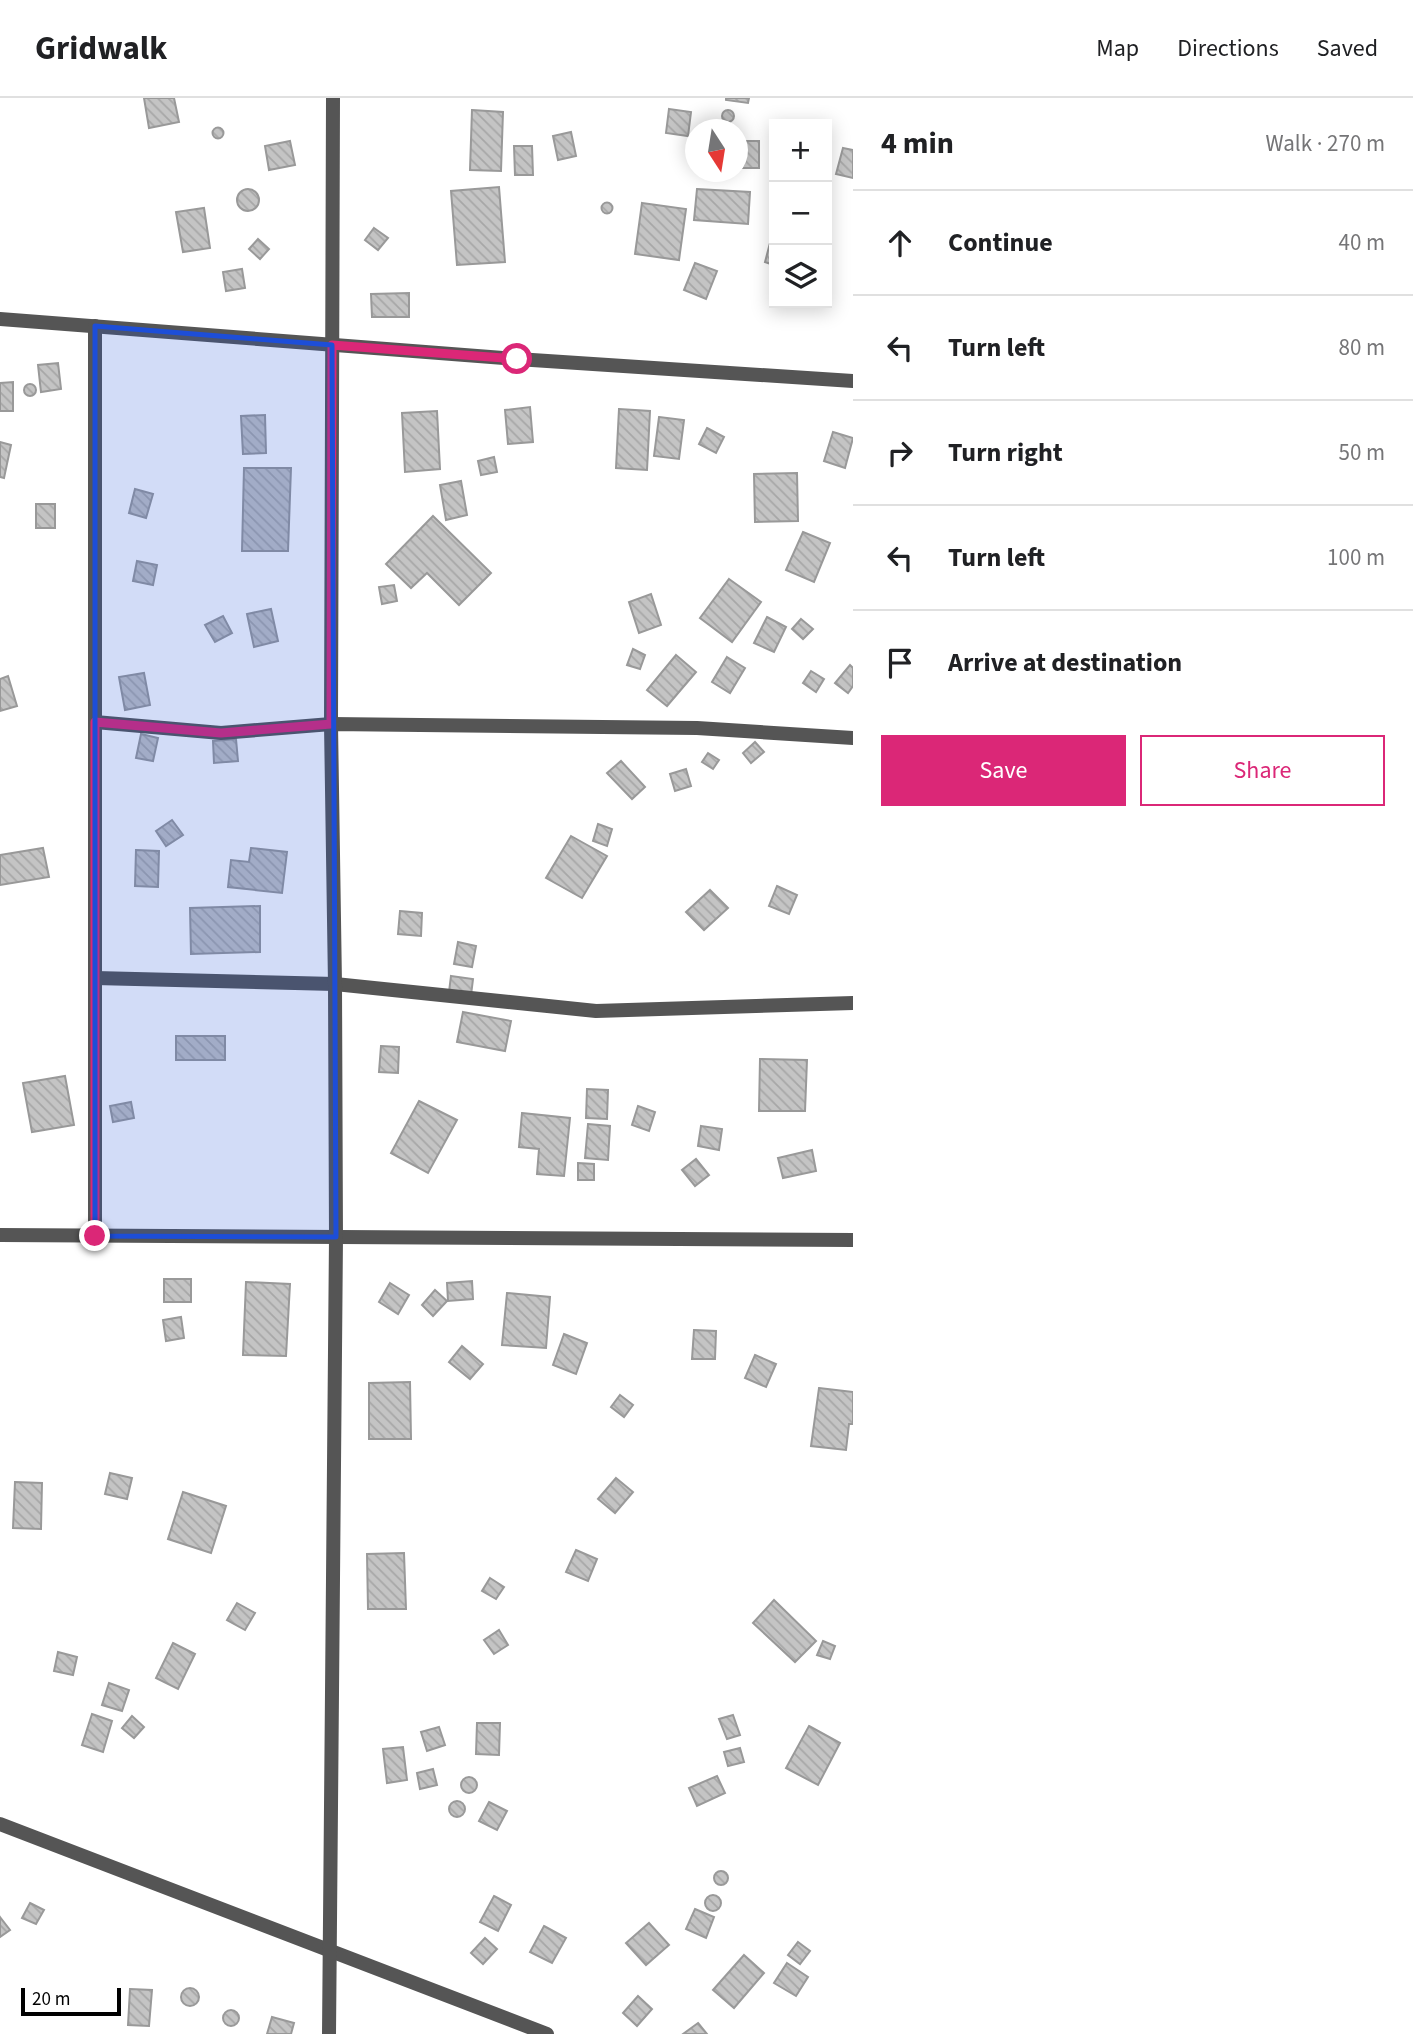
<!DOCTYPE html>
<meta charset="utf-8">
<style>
body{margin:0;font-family:"Source Sans 3",sans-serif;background:#f2f2f2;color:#202124}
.controls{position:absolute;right:21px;top:21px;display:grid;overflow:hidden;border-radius:0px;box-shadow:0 4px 18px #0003}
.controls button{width:63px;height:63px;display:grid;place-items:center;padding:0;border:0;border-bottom:2px solid #e0e0e0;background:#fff;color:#202124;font:35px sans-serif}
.compass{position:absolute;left:685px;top:21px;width:63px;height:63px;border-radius:50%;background:#fff;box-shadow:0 4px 18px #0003;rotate:168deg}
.scale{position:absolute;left:21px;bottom:18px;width:100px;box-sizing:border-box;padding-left:7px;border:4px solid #000;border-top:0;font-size:19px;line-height:24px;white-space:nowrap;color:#000;-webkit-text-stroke:5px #fff;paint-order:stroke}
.stop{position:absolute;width:21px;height:21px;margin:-16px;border:5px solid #db2777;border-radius:50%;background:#fff}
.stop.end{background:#db2777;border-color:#fff;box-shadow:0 2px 7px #0008}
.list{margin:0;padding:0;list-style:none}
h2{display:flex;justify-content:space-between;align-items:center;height:91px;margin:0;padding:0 28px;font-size:30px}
h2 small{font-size:23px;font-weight:400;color:#757577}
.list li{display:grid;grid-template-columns:46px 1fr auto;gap:21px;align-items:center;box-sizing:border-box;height:105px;padding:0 28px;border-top:2px solid #e0e0e0}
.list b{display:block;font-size:26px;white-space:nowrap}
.list em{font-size:23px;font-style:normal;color:#757577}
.actions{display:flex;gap:14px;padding:21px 28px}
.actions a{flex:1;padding:16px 0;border:2px solid #db2777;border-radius:0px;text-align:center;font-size:24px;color:#db2777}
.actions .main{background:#db2777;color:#fff}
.icon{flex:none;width:38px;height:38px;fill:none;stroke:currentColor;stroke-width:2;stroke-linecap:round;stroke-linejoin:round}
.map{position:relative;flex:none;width:853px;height:1936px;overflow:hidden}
header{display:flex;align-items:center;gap:42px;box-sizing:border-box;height:98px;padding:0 35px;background:#fff;border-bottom:2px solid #e0e0e0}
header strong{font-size:33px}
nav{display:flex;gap:38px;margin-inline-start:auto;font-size:24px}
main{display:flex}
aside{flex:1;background:#fff}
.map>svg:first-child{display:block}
.building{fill:url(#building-back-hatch);stroke:#999;stroke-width:2}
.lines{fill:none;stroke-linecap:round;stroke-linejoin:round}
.lane{stroke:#555;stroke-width:14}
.street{stroke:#555;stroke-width:14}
.route{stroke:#db2777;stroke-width:9}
.marked{fill:#1d4ed8;fill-opacity:0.2;stroke:#1d4ed8;stroke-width:5;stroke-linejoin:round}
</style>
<header>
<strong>Gridwalk</strong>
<nav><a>Map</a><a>Directions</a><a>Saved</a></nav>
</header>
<main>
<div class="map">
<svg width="853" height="1936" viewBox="0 0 853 1936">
<defs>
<pattern id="building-back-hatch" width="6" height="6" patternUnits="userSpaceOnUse" patternTransform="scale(1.75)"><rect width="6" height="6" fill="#c4c4c4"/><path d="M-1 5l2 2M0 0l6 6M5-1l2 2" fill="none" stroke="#a7a7a7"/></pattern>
</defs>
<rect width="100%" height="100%" fill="#fff"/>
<g class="building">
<polygon points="144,0 174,0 179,24 149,30"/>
<polygon points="726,0 749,0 748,5 726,2"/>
<polygon points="669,11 691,14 688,38 666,35"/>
<polygon points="472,12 503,14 501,73 470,72"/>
<circle cx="728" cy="18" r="6"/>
<circle cx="218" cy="35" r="5.5"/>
<polygon points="571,34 576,58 558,62 553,38"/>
<polygon points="290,43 295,67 269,72 265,48"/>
<rect x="738" y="43" width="21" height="27"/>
<polygon points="514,48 532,48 533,77 515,77"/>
<polygon points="843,50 853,52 853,80 836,76"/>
<polygon points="499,89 505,164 457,167 451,93"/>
<polygon points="697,91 750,94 748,126 694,122"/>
<circle cx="248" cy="102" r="11"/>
<circle cx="607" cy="110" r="5.5"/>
<polygon points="642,105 686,111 679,162 635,156"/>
<polygon points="204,110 210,150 183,154 176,114"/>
<polygon points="374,130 388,140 378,152 365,142"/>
<polygon points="258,141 269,151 260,161 249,151"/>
<polygon points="770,145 774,146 774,167 765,164"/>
<polygon points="695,165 717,173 706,201 684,192"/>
<polygon points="242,171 245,190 226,193 223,174"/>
<polygon points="409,195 409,219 372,219 371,196"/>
<polygon points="58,265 61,291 41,294 38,267"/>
<polygon points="13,284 13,313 0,313 0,285"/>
<circle cx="30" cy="292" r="6"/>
<polygon points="530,309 533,344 508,346 505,312"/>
<polygon points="619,311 650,313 647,372 616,370"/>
<polygon points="437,313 440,371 405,374 402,315"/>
<polygon points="265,317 266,355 243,356 241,318"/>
<polygon points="659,319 684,322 679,361 654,358"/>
<polygon points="707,330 724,339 716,355 699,346"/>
<polygon points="833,334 853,340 845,370 824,363"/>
<polygon points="0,344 11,347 4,380 0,379"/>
<polygon points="494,359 497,374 481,377 478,363"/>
<polygon points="244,370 291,370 288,453 242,453"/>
<polygon points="797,375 798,423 755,424 754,376"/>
<polygon points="461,383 467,417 446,422 440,387"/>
<polygon points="135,391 153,396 146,420 129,415"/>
<rect x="36" y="406" width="19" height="24"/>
<polygon points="433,418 491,475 459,507 427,475 411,490 386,466"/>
<polygon points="803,434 830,445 814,484 786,472"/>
<polygon points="137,463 157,467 153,487 133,483"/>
<polygon points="729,481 761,504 732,544 700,520"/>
<polygon points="394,487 397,503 382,506 379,489"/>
<polygon points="651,496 661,527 639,535 629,504"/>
<polygon points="271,511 278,543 254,549 247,516"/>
<polygon points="223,518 232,535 215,544 205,527"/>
<polygon points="767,519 786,529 774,554 754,545"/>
<polygon points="801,521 813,531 803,541 792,531"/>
<polygon points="633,551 645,557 640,571 627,567"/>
<polygon points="676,557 696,574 667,608 647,592"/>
<polygon points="727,559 745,570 730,595 712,584"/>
<polygon points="850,567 853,570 853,588 848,595 835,585"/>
<polygon points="811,573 824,581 816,594 803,585"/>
<polygon points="144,575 150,607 125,612 119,579"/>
<polygon points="8,578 17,608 0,613 0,581"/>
<polygon points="141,636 158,640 153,663 136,660"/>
<polygon points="236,641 238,663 214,665 213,643"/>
<polygon points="755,644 764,654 751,665 743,655"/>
<polygon points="708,655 719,662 713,671 702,664"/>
<polygon points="621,663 645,689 632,701 607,675"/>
<polygon points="686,671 691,688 675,693 670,676"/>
<polygon points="172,722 183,737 166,748 156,733"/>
<polygon points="598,726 612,731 607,748 593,743"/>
<polygon points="571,738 607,758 582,800 546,780"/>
<polygon points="43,750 49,779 0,787 0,757"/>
<polygon points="251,750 287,754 282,795 228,789 231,762 249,764"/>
<polygon points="136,752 159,753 158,789 135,788"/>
<polygon points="777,788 797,797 789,816 769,808"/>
<polygon points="710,792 728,810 704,832 686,814"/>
<polygon points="260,808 260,854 191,856 190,810"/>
<polygon points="400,813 422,815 421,838 398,836"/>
<polygon points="458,844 476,848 472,869 454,866"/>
<polygon points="451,878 473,881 471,897 449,894"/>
<polygon points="463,914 511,923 505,953 457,944"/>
<rect x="176" y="938" width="49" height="24"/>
<polygon points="381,948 399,949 398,975 379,974"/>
<polygon points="760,961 807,962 805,1013 759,1013"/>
<polygon points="65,978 74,1027 32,1034 23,985"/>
<polygon points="587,991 608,992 607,1021 586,1020"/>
<polygon points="419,1003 457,1022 428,1075 391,1055"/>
<polygon points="131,1004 134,1020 113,1024 110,1008"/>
<polygon points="638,1008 655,1014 649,1033 632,1027"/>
<polygon points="522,1015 570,1020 564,1078 537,1076 539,1051 519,1049"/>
<polygon points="588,1026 610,1028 608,1062 585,1060"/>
<polygon points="701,1028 722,1031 719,1052 698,1048"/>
<polygon points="812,1052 816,1073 783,1080 778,1060"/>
<polygon points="696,1061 709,1077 695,1088 682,1072"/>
<polygon points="578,1065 594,1066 594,1082 578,1082"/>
<rect x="164" y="1181" width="27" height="23"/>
<polygon points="472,1183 473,1201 448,1203 447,1185"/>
<polygon points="246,1184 290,1186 286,1258 243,1257"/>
<polygon points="390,1185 409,1197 398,1216 379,1204"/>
<polygon points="435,1192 447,1203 433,1218 422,1207"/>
<polygon points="507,1195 550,1199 546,1250 502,1247"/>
<polygon points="181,1219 184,1240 166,1243 163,1222"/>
<polygon points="694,1232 716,1233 715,1261 692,1261"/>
<polygon points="564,1236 587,1245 576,1276 553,1267"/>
<polygon points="462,1248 483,1266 470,1281 449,1264"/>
<polygon points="755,1257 776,1266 766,1289 745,1280"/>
<polygon points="410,1284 411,1341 369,1341 369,1285"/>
<polygon points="819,1290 853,1294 853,1326 849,1326 846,1352 811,1348"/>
<polygon points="620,1297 633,1307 624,1319 611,1309"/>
<polygon points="110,1375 132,1380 127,1401 105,1396"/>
<polygon points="616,1380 633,1394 615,1415 598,1401"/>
<polygon points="15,1384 42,1385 41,1431 13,1430"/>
<polygon points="183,1394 226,1408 211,1455 168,1441"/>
<polygon points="576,1452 597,1461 588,1483 566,1474"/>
<polygon points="404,1455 406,1511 368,1511 367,1456"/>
<polygon points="490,1480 504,1489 496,1501 482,1493"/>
<polygon points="774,1502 816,1543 795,1564 753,1525"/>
<polygon points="237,1505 255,1515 245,1532 227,1522"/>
<polygon points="499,1532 508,1547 494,1556 484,1542"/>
<polygon points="823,1543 835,1548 830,1561 817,1557"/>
<polygon points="173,1545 195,1556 178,1591 156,1580"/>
<polygon points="58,1554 77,1559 73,1577 54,1573"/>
<polygon points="109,1585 129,1592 122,1613 102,1607"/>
<polygon points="92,1616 112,1623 103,1654 82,1647"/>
<polygon points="733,1617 740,1637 727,1641 719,1621"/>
<polygon points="132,1618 144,1629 134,1640 122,1630"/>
<polygon points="477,1625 500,1625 499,1657 476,1656"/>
<polygon points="809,1628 840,1645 818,1687 786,1670"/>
<polygon points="439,1629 445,1647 427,1653 421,1634"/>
<polygon points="403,1649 407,1682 387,1685 383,1651"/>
<polygon points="740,1650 744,1664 728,1668 724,1654"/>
<polygon points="433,1671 437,1687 420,1691 417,1675"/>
<polygon points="717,1678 725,1695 697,1708 689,1690"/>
<circle cx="469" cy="1687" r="8"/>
<circle cx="457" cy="1711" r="8"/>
<polygon points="489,1704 507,1713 497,1732 479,1723"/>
<circle cx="721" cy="1780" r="7"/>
<circle cx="713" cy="1805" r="8"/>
<polygon points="494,1798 511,1807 498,1833 480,1824"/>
<polygon points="30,1805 44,1812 36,1826 22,1820"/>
<polygon points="695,1811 714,1819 706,1840 686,1831"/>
<polygon points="0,1819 10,1832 0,1839"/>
<polygon points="649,1825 669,1847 646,1867 626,1845"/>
<polygon points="544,1828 566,1840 552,1865 530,1854"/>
<polygon points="485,1840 497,1851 483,1866 471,1855"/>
<polygon points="798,1844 810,1853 800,1866 788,1857"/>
<polygon points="744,1857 764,1875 734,1910 713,1892"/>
<polygon points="787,1865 808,1879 796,1898 774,1885"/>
<circle cx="190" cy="1899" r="9"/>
<polygon points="130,1891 152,1892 149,1928 128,1927"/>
<polygon points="638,1898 652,1911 637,1928 623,1915"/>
<circle cx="231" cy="1920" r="8"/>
<polygon points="272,1919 294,1925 291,1936 267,1936"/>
<polygon points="698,1925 707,1936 683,1936"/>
</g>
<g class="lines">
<g class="lane">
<polyline points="95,624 221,635 331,626 697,630 853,640"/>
<polyline points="95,880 335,886 596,913 853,905"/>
</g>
<g class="street">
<polyline points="0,221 517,261 853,283"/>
<polyline points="95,228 95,1138"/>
<polyline points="0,1137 853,1142"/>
<polyline points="0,1726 547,1936"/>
<polyline points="329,1936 336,1139 335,886 331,626 333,0"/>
</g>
</g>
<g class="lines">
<polyline class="route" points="95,1138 95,624 221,635 331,626 332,247 517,261"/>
</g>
<path class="marked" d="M95 228 332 247 336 1139 95 1138Z"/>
</svg>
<div class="controls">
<button>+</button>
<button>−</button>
<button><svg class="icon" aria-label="layers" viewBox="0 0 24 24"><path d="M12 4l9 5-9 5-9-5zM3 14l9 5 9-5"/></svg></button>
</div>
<svg class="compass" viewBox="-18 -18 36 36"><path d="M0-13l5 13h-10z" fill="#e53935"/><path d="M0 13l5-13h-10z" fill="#757577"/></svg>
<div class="scale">20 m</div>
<div class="stop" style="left:517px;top:261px"></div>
<div class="stop end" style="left:95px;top:1138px"></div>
</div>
<aside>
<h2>4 min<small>Walk · 270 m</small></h2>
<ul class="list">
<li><svg class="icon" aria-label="ahead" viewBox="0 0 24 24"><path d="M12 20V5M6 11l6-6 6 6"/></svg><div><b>Continue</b></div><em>40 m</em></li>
<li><svg class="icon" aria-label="left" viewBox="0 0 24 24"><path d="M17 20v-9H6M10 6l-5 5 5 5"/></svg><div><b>Turn left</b></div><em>80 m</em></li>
<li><svg class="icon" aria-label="right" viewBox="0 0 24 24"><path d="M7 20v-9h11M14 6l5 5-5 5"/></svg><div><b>Turn right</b></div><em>50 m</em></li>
<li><svg class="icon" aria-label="left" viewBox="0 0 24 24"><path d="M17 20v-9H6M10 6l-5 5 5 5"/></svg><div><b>Turn left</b></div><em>100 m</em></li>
<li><svg class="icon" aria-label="arrive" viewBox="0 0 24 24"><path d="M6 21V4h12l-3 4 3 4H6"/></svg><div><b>Arrive at destination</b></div></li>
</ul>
<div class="actions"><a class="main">Save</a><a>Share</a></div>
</aside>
</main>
